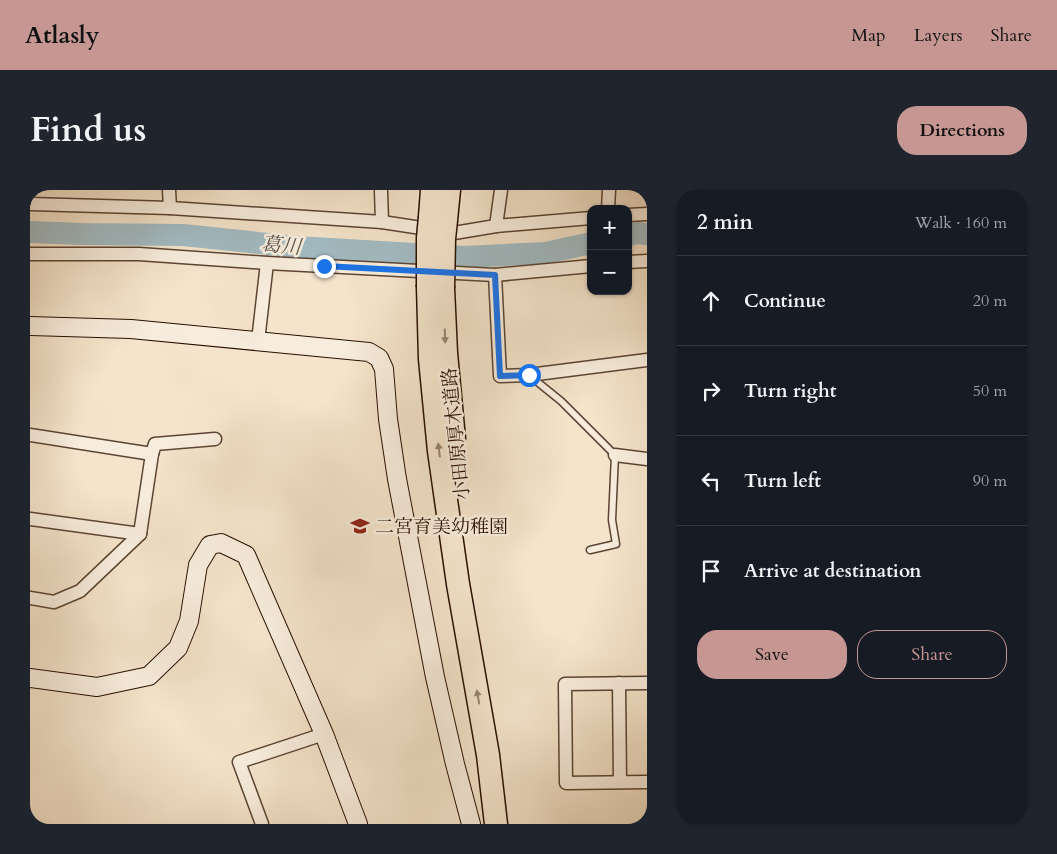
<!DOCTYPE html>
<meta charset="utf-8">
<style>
body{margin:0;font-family:Cardo,"Noto Serif JP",serif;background:#20242c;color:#f1f3f6}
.controls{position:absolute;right:15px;top:15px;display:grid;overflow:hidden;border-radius:10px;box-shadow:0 1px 4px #0004}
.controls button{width:45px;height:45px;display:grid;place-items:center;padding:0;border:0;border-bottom:1px solid #363941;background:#171b24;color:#f1f3f6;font:25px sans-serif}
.stop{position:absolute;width:15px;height:15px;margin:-11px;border:4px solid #1a73e8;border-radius:50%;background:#fff}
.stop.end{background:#1a73e8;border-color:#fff;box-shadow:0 1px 5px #0008}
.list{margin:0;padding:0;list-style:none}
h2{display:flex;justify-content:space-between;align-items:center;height:65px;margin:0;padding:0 20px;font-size:21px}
h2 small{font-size:16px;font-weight:400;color:#9ea1a6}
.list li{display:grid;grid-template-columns:32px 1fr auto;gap:15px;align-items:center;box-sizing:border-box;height:90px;padding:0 20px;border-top:1px solid #363941}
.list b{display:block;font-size:19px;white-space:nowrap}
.list em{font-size:16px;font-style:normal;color:#9ea1a6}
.actions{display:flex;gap:10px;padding:15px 20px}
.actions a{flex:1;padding:11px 0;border:1px solid #c59692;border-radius:20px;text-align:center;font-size:18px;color:#c59692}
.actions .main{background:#c59692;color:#111}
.icon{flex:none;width:28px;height:28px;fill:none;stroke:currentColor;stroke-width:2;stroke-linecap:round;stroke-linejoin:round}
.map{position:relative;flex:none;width:617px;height:634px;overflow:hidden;border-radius:20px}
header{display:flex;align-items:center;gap:30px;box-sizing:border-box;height:70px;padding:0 25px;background:#c59692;color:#111}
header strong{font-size:24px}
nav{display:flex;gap:28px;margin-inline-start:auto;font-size:18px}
.intro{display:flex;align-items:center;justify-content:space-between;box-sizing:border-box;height:120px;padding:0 30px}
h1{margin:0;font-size:35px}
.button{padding:12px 22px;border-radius:20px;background:#c59692;color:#111;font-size:18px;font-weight:700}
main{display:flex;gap:30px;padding:0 30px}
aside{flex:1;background:#171b24;border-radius:20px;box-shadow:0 1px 4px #0004}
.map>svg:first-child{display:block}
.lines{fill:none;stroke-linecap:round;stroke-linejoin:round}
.river{stroke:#a2bbc3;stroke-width:22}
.lane-casing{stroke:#5b4433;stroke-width:9}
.street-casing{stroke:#5b4433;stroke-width:15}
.secondary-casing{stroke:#280e00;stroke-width:20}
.highway-casing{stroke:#280e00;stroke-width:25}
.lane{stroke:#f8eddd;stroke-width:6}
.street{stroke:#f8eddd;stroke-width:12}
.secondary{stroke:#f8eddd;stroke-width:18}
.highway{stroke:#f4e4cb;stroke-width:22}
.highway-bridge-casing{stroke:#280e00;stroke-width:25;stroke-linecap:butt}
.highway-bridge{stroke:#f4e4cb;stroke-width:22}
.oneway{fill:#988470}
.route{stroke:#1a73e8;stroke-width:6}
.labels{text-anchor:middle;stroke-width:5;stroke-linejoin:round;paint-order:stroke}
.street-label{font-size:19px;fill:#280e00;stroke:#f8eddd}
.poi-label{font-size:19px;fill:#280e00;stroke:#f8eddd;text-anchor:start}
.water-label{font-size:20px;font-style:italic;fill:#59534e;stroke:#f8eddd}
</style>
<header>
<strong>Atlasly</strong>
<nav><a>Map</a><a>Layers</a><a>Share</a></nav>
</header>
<div class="intro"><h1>Find us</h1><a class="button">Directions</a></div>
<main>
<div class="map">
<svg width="617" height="634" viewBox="0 0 617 634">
<rect width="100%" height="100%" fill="#f4e4cb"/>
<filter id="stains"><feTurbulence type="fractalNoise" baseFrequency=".004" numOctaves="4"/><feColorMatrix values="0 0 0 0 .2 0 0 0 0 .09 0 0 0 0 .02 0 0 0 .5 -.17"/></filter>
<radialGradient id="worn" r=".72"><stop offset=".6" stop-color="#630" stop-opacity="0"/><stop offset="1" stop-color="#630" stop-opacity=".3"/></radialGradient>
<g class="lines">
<g class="river">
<polyline points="0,42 51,44 153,45 267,57 434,67 516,63 561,53"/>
<polyline points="598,45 608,43 617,44"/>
</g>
<g class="lane-casing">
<polyline id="lane" points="500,186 531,211 585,265 582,330 586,354 560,360"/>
</g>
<g class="street-casing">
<g id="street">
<polyline points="139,0 140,18"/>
<polyline points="351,0 352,32"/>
<polyline points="471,0 466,36 561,28"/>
<polyline points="0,14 140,18 352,32 424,43 466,36"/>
<polyline points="578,19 579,0"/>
<polyline points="598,25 617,24"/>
<polyline points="0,64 109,64 237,73 465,85 561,76"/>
<polyline points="598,72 617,71"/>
<polyline points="465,85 470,186 499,185 617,170"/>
<polyline points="228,151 237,73"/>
<polyline points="0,245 122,264"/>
<polyline points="585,265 617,269"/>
<polyline points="0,329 110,344"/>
<polyline points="0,408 24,412 50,401 110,344 122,264 125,254 185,249"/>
<polyline points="589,493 590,592"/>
<polyline points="617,493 535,494 536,593 617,592"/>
<polyline points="232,634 209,572 294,544"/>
</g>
</g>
<g class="secondary-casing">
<g id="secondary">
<polyline points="0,136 101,139 339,162 349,168 354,179 358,229 367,289 405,487 425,574 441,634"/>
<polyline points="0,488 67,497 119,486 148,458 159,431 168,375 180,355 191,353 216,365 294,544 328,634"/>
</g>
</g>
<g class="highway-casing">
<g id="highway">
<polyline points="400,27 402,0"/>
<polyline points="416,30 419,0"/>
<polyline points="398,97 400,169 409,261 428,394 458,565 466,634"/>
<polyline points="413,98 416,163 424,249"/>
</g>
</g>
<use href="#lane" class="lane"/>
<use href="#street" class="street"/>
<use href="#secondary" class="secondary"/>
<use href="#highway" class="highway"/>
<g class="highway-bridge-casing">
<g id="highway-bridge">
<polyline points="398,97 398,48 400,27"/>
<polyline points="413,98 414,49 416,30"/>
</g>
</g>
<use href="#highway-bridge" class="highway-bridge"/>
</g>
<defs><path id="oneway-solid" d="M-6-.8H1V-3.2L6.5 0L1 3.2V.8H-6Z" transform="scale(1.25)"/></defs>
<g class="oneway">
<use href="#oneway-solid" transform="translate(415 146) rotate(88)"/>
<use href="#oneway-solid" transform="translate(409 260) rotate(-97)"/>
<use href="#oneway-solid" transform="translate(448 507) rotate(-100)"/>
</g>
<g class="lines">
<polyline class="route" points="294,76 465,85 470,186 499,185"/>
</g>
<defs>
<g id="school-bare" transform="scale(1.5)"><path d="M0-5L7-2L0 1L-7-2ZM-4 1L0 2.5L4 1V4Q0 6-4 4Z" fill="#8f2418" stroke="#f8eddd" stroke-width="2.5" paint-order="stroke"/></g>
</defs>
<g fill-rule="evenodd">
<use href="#school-bare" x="330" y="336"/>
</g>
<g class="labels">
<g class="street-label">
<text transform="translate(425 244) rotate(-96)" y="7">小田原厚木道路</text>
</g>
<g class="poi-label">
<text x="345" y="343">二宮育美幼稚園</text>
</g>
<g class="water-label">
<text transform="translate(251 55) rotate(5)" y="7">葛川</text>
</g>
</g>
<rect width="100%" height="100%" filter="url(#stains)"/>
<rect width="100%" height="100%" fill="url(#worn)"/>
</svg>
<div class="controls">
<button>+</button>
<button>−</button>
</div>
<div class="stop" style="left:499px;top:185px"></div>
<div class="stop end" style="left:294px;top:76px"></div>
</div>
<aside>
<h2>2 min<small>Walk · 160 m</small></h2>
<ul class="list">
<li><svg class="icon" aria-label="ahead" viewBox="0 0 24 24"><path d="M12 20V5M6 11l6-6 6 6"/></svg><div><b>Continue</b></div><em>20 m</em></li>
<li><svg class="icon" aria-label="right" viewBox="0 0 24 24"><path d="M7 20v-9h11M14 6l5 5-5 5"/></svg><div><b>Turn right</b></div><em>50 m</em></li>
<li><svg class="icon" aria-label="left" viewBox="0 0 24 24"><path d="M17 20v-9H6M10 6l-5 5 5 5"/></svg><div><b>Turn left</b></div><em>90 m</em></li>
<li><svg class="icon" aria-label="arrive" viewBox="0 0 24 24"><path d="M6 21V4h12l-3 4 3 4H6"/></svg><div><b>Arrive at destination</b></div></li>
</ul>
<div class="actions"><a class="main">Save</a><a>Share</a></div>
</aside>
</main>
